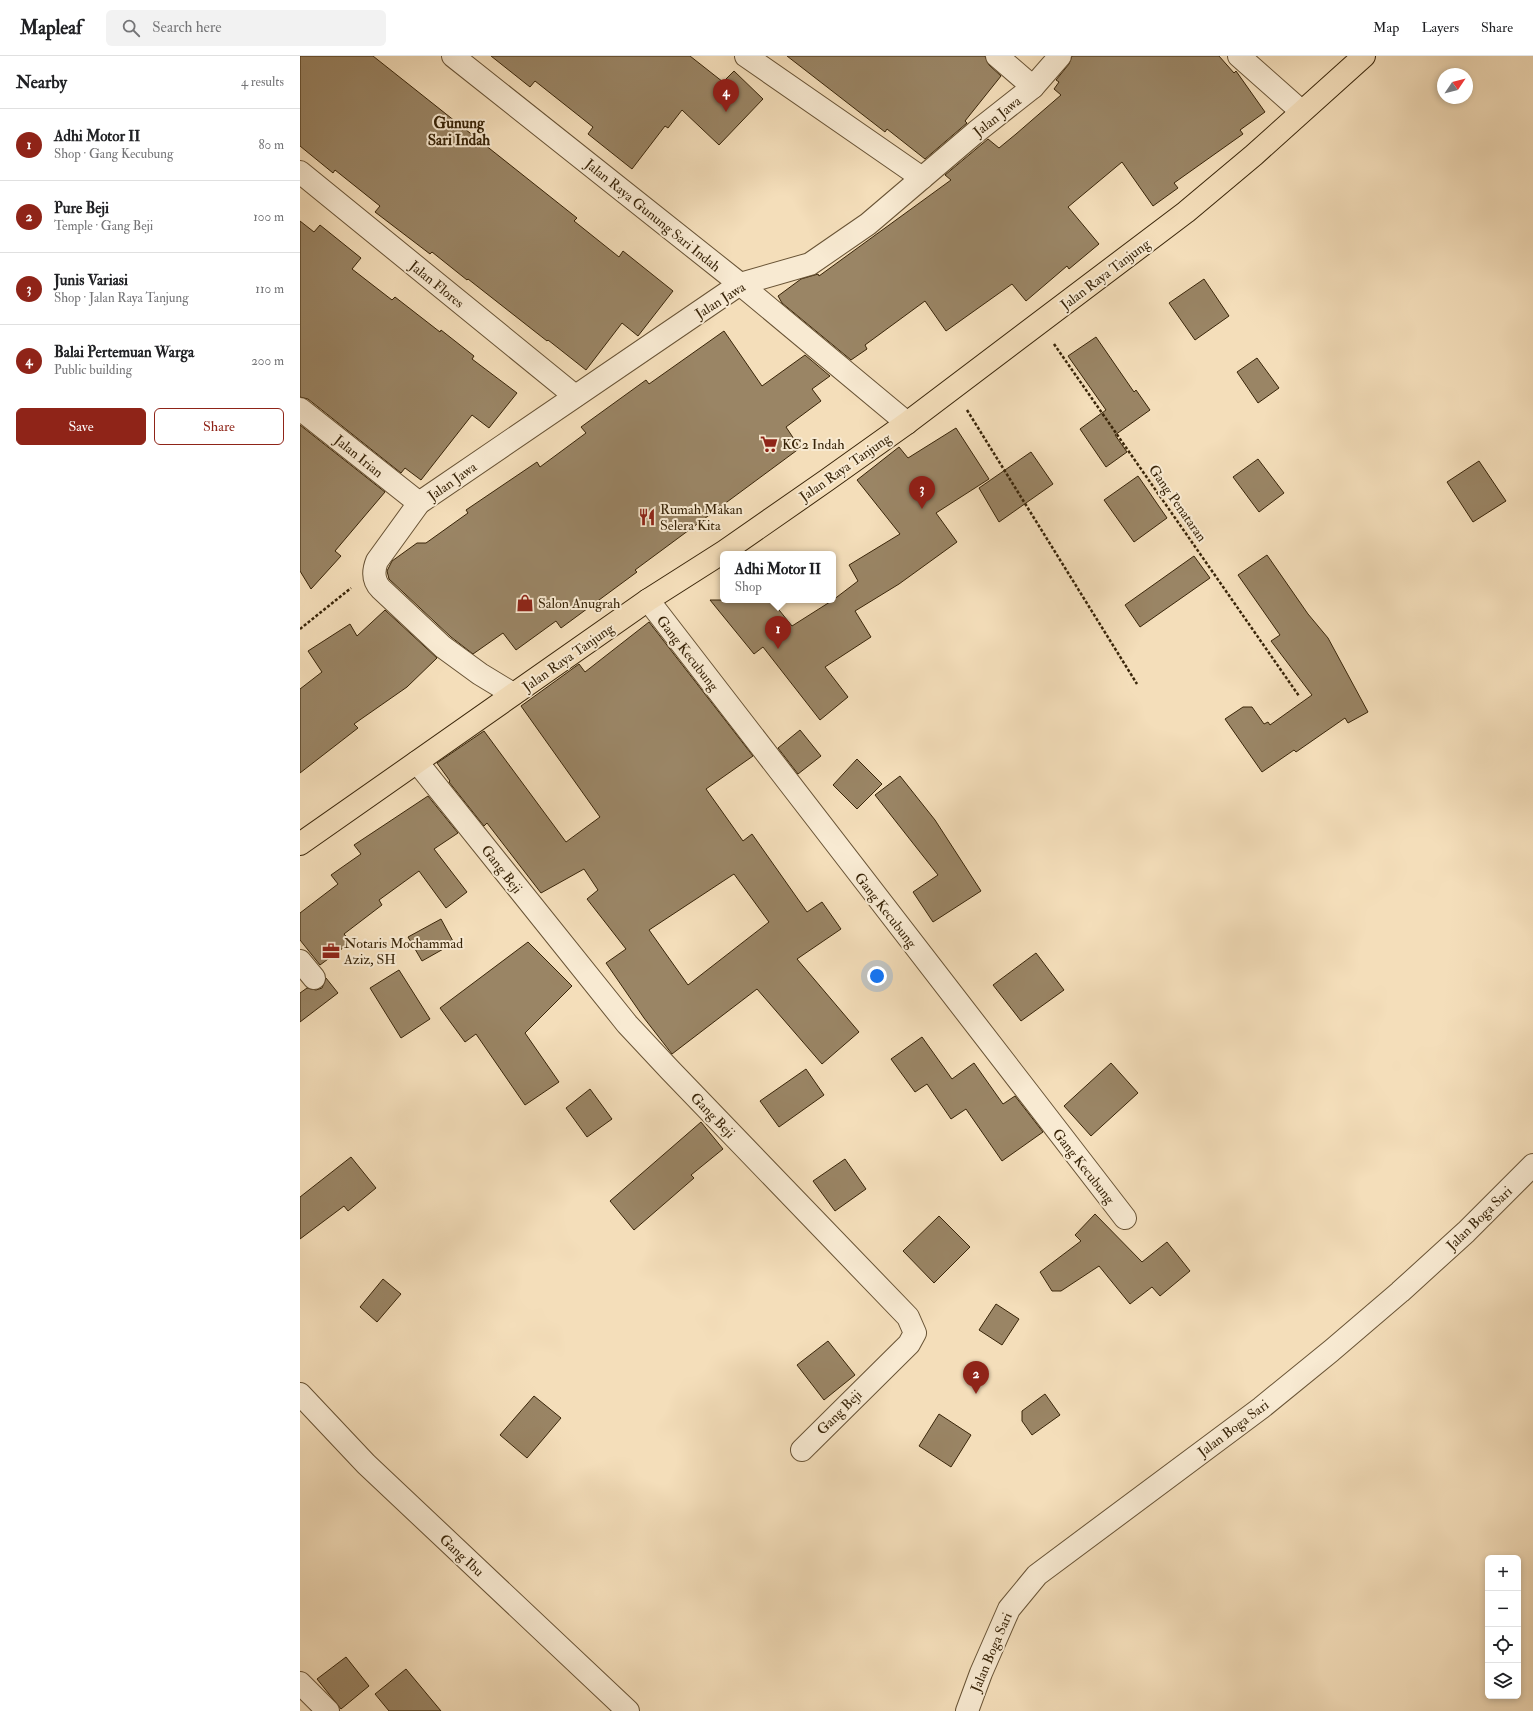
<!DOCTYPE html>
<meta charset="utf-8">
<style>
body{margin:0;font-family:"IM FELL Double Pica",serif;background:#f2f2f2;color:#202124}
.controls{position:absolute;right:12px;bottom:12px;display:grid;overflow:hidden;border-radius:6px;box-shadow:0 2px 6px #0003}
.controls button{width:36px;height:36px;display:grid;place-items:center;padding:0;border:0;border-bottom:1px solid #e0e0e0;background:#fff;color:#202124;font:20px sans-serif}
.compass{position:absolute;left:1137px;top:12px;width:36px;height:36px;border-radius:50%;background:#fff;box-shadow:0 2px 6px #0003;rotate:55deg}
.you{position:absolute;left:577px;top:920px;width:14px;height:14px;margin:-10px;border:3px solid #fff;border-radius:50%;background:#1a73e8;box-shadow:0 0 0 6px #1a73e833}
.badge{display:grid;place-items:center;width:26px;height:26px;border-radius:50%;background:#8f2418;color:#fff;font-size:13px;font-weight:700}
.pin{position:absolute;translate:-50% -33px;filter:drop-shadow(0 1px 2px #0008)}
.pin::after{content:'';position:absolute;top:21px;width:14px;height:12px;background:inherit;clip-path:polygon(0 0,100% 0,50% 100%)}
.popup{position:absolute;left:420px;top:495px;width:116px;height:52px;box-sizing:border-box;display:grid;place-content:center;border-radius:6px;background:#fff;filter:drop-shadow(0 1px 3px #0005);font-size:13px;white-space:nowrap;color:#757577}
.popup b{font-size:15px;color:#202124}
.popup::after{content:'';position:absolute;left:50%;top:100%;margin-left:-8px;border:8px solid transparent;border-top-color:#fff}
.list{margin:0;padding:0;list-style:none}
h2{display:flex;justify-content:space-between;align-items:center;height:52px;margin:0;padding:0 16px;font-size:17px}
h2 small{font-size:13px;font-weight:400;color:#757577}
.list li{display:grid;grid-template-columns:26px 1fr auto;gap:12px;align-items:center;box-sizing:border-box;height:72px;padding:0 16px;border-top:1px solid #e0e0e0}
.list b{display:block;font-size:15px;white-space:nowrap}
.list p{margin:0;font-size:13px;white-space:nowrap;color:#757577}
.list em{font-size:13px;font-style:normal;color:#757577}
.actions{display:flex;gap:8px;padding:12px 16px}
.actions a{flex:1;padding:9px 0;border:1px solid #8f2418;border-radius:6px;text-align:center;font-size:14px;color:#8f2418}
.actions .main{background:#8f2418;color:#fff}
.icon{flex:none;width:22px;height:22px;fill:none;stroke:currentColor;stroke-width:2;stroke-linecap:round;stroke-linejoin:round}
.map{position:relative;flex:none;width:1233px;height:1655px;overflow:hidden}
header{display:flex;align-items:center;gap:24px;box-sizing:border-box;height:56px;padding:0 20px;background:#fff;border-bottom:1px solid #e0e0e0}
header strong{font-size:19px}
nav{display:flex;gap:22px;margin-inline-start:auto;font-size:14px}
.search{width:280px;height:36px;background:#f2f2f2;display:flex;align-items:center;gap:10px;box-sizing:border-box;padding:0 14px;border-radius:6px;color:#757577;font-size:15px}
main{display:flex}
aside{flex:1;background:#fff}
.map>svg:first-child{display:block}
.building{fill:#9a8565;stroke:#392509;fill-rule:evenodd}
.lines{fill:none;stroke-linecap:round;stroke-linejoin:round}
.minor-casing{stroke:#685335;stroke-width:24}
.primary-casing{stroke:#392509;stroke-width:24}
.path{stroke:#392509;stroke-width:2.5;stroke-dasharray:3 2;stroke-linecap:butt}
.minor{stroke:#f8ead2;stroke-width:22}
.primary{stroke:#f4deba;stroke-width:22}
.labels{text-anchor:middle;stroke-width:4;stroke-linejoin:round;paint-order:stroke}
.street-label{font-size:14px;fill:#392509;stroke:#f8ead2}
.poi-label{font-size:14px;fill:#392509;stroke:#f8ead2;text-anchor:start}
.neighbourhood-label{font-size:15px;font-weight:bold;fill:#392509;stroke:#f8ead2}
</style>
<header>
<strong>Mapleaf</strong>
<div class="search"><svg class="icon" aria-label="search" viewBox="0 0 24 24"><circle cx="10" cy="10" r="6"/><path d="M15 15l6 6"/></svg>Search here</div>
<nav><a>Map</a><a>Layers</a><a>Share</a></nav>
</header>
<main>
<aside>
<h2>Nearby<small>4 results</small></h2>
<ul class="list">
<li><span class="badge">1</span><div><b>Adhi Motor II</b><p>Shop · Gang Kecubung</p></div><em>80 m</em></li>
<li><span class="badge">2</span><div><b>Pure Beji</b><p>Temple · Gang Beji</p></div><em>100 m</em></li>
<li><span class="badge">3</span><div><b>Junis Variasi</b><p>Shop · Jalan Raya Tanjung</p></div><em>110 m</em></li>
<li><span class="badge">4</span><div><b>Balai Pertemuan Warga</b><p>Public building</p></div><em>200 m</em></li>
</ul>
<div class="actions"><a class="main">Save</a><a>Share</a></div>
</aside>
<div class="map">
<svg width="1233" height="1655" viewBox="0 0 1233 1655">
<rect width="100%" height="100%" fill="#f4deba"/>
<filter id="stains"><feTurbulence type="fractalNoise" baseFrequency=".005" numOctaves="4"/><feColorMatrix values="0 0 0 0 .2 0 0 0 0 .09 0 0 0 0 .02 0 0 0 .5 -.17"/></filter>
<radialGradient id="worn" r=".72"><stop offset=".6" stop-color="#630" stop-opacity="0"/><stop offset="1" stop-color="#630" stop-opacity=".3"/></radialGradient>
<g class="building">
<polygon points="0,0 73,0 277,162 274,165 319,201 323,195 373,235 338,280 322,267 286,314 248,284 247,285 168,223 167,224 132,196 130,198 75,156 80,150 35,114 33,117 0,90"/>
<polygon points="191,0 390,0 423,26 434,15 463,43 419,89 382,54 368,72 365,70 332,113 288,78 293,71 235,25 230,31"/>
<polygon points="487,0 685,0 689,9 701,20 665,65 667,67 625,103 587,73 585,76"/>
<polygon points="772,0 919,0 934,17 936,15 965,56 940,74 943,78 874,127 878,132 853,150 822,106 768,151 799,188 769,213 767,210 726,245 712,228 646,275 625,245 565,289 567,293 551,304 482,247 478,240 501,223 518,218 519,220 651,124 645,119 688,83 699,92 716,78 761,39 754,33 759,26 756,24 769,8"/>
<polygon points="0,165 14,176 20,169 61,202 52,213 92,244 95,241 140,276 141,274 174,300 172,303 217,337 189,372 172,359 121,424 105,412 101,417 8,343 0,341"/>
<polygon points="904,223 929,260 895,284 869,247"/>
<polygon points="424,275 462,330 505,299 530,320 512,333 521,345 486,371 500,392 335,514 337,516 261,572 256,565 216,594 203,577 173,598 151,581 89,523 87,515 92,505 117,487 126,487 168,457 166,454 237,406 240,411 286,377 281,371 346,324 349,328"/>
<polygon points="796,281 834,336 836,334 850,354 815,379 827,396 806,411 780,373 806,354 768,300"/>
<polygon points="957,302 979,332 958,347 937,316"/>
<polygon points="0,369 85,436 35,495 41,500 11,533 0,515"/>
<polygon points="656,372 689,423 636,457 657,486 599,528 555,555 571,581 525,611 548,641 520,664 463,591 454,598 410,544 471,544 492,570 533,544 558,525 549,509 600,478 557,424 599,391 608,402"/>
<polygon points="731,396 753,428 699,466 679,432"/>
<polygon points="958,403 984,437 959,456 933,421"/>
<polygon points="1179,405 1206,445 1173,466 1147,426"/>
<polygon points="838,420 867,462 834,486 804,444"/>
<polygon points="967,499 1008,558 1028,582 1068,656 1048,667 1045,662 996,696 994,694 962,716 925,663 943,651 952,651 964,668 968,666 970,669 1012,639 971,585 980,579 938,519"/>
<polygon points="894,500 910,522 840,571 825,549"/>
<polygon points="85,554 137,602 107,631 54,668 58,672 0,717 0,633 22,616 8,595 50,568 57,580"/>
<path d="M349 566 453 700 406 733 443 785 452 778 507 856 522 846 541 873 497 903 559 976 522 1008 457 933 372 998 344 962 306 907 326 893 287 843 298 834 284 813 241 837 187 767 184 770 149 726 150 725 137 707 184 675 266 786 300 761 221 650 279 608 285 616ZM434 818 469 866 388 929 349 874Z"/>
<polygon points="500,674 521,700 498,718 478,692"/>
<polygon points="557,703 582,728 557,753 533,729"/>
<polygon points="600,720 635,764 681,835 633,866 613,836 638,819 575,739"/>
<polygon points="128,740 158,777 134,793 167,836 146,852 119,815 79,844 82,849 44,878 51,886 20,909 0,884 0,857 38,828 31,819 61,798 54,789"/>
<polygon points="141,863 154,887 122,905 108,881"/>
<polygon points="228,886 272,930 225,977 259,1026 225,1049 176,978 165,986 140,952"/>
<polygon points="736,897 764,934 721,965 693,929"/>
<polygon points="99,914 130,963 101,982 70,932"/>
<polygon points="26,922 38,937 0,966 0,937 7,932 16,934 22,932"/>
<polygon points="622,981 652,1023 674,1007 703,1048 715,1040 743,1076 702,1105 666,1053 651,1063 627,1028 615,1036 591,1003"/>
<polygon points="811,1007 838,1037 791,1080 764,1050"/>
<polygon points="506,1013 524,1039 479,1071 460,1045"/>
<polygon points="290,1033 312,1063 287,1081 266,1052"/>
<polygon points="401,1066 423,1093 391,1119 394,1122 334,1174 310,1145"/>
<polygon points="51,1101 76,1132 48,1155 44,1150 0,1183 0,1141"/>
<polygon points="545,1103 566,1133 535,1155 513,1125"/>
<polygon points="795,1158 842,1206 867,1186 890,1215 860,1240 852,1231 830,1248 799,1210 761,1235 752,1235 740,1216 781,1185 775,1179"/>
<polygon points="639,1160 670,1191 634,1227 603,1195"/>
<polygon points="83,1223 101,1238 77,1266 60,1251"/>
<polygon points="696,1248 719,1263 702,1289 679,1274"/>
<polygon points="528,1285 555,1319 524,1344 497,1309"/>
<polygon points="745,1338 760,1359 732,1379 722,1365 722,1355"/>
<polygon points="234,1340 261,1362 227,1402 200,1379"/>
<polygon points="639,1358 671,1379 651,1411 619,1390"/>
<polygon points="46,1601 69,1630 41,1653 17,1623"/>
<polygon points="106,1613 141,1655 89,1655 75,1638"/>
</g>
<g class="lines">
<g class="minor-casing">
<g id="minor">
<polyline points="153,0 440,228 607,367"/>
<polyline points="446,0 622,122"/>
<polyline points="697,0 733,31"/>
<polyline points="939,0 1001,55"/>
<polyline points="0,116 275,340"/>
<polyline points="0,353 119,447"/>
<polyline points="348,544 825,1162"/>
<path d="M213 638 180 618 143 591 81 533C73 525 73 515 77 505L119 447 440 228 510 208 568 168 676 76 733 31 760 0"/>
<polyline points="117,706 327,968 370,1014 608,1261 615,1277 609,1288 502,1394"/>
<polyline points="0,905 14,922"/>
<polyline points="0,1338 66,1408 328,1655"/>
<polyline points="0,1627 28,1655"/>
<polyline points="667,1655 681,1617 709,1553 737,1519 961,1352 1031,1295 1100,1236 1166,1176 1233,1109"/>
</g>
</g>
<g class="primary-casing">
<polyline id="primary" points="0,788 348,544 425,495 527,424 607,367 886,156 954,99 1064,0"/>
</g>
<g class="path">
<polyline points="754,288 999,640"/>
<polyline points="667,354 837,628"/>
<polyline points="0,573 51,532"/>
</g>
<use href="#minor" class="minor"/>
<use href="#primary" class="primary"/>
</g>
<defs>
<g id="supermarket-bare" transform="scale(1.38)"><path d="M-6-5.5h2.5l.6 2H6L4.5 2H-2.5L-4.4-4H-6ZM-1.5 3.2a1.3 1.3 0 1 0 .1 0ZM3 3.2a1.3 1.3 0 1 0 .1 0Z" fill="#8f2418" stroke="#f8ead2" stroke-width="2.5" paint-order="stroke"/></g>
<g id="restaurant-bare" transform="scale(1.38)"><path d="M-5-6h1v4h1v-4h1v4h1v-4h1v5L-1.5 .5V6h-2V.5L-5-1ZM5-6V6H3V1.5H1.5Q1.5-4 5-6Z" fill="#8f2418" stroke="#f8ead2" stroke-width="2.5" paint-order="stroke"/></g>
<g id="shop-bare" transform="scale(1.38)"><path d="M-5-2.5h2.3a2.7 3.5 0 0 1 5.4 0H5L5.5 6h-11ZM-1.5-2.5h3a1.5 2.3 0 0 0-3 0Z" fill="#8f2418" stroke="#f8ead2" stroke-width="2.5" paint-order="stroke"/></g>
<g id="office-bare" transform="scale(1.38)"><path d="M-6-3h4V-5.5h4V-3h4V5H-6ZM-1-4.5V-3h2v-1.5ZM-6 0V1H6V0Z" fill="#8f2418" stroke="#f8ead2" stroke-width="2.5" paint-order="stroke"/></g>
</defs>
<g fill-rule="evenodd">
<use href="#supermarket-bare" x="469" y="388"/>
<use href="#restaurant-bare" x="347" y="461"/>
<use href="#shop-bare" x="225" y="547"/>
<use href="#office-bare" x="31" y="895"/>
</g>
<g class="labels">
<g class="street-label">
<text transform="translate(697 60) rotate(-38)" y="5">Jalan Jawa</text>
<text transform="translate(353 159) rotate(39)" y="5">Jalan Raya Gunung Sari Indah</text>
<text transform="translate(805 218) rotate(-37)" y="5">Jalan Raya Tanjung</text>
<text transform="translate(137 228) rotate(39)" y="5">Jalan Flores</text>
<text transform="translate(420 244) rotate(-32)" y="5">Jalan Jawa</text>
<text transform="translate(59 400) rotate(39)" y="5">Jalan Irian</text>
<text transform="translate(545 411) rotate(-35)" y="5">Jalan Raya Tanjung</text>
<text transform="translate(152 425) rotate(-35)" y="5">Jalan Jawa</text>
<text transform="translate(878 447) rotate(55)" y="5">Gang Penataran</text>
<text transform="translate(388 597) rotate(52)" y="5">Gang Kecubung</text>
<text transform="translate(268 601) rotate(-35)" y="5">Jalan Raya Tanjung</text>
<text transform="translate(202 813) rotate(52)" y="5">Gang Beji</text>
<text transform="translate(586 854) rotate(52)" y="5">Gang Kecubung</text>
<text transform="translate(413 1059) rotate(46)" y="5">Gang Beji</text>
<text transform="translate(784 1110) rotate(52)" y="5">Gang Kecubung</text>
<text transform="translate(1179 1162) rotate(-44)" y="5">Jalan Boga Sari</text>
<text transform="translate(539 1356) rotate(-45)" y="5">Gang Beji</text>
<text transform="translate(933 1372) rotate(-37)" y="5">Jalan Boga Sari</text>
<text transform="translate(162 1499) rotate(43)" y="5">Gang Ibu</text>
<text transform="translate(691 1596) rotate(-67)" y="5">Jalan Boga Sari</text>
</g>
<g class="poi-label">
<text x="482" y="393">KC2 Indah</text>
<text x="360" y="458">Rumah Makan<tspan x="360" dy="16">Selera Kita</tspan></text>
<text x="238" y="552">Salon Anugrah</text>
<text x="44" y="892">Notaris Mochammad<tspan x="44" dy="16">Aziz, SH</tspan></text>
</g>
<g class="neighbourhood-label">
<text x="159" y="72">Gunung<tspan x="159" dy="17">Sari Indah</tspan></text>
</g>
</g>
<rect width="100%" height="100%" filter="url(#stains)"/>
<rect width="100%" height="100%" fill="url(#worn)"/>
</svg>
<div class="controls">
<button>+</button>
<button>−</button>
<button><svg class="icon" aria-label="locate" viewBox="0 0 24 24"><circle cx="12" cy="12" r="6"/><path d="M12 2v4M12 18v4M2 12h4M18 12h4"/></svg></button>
<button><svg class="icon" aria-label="layers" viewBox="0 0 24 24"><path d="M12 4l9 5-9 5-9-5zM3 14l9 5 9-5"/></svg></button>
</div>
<svg class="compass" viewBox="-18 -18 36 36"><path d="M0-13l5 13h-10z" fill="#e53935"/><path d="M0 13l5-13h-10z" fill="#757577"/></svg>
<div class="you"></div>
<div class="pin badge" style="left:478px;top:593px">1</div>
<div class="popup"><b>Adhi Motor II</b>Shop</div>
<div class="pin badge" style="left:676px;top:1338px">2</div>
<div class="pin badge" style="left:622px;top:453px">3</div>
<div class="pin badge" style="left:426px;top:56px">4</div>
</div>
</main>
